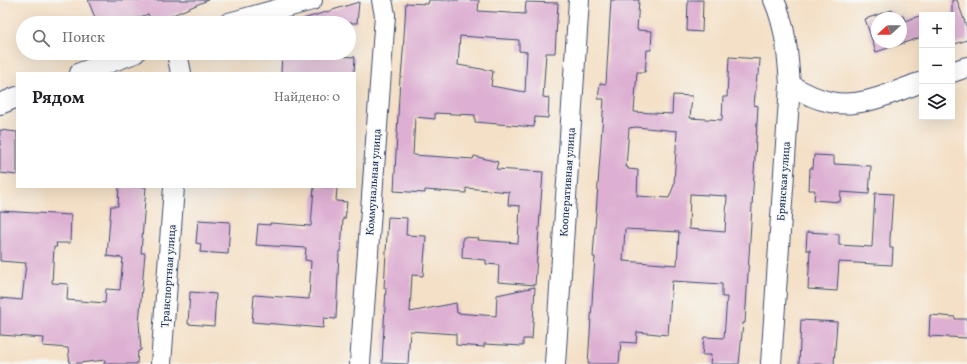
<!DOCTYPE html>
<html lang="ru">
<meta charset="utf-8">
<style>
body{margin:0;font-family:Vollkorn,serif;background:#f2f2f2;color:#202124}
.controls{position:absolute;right:12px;top:12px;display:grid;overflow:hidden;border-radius:0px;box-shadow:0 4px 16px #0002}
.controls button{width:36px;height:36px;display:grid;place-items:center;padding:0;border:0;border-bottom:1px solid #e0e0e0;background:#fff;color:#202124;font:20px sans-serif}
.compass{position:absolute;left:871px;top:12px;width:36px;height:36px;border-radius:50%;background:#fff;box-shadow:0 4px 16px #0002;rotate:249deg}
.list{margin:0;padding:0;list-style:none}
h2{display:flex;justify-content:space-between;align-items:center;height:52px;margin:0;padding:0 16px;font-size:17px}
h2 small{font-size:13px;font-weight:400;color:#757577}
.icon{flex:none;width:22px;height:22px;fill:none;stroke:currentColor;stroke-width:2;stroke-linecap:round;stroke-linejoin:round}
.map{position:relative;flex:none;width:967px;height:364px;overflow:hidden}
.search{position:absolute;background:#fff;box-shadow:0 4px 16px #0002;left:16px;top:16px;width:340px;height:44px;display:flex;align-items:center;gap:10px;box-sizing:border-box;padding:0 14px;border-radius:22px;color:#757577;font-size:15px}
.panel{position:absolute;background:#fff;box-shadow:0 4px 16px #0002;left:16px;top:72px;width:340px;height:116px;border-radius:0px}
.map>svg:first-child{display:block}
.building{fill:#ddafd2;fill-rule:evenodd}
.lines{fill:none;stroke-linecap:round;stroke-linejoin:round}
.minor-casing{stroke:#3c4a6e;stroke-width:22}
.minor{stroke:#fff;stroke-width:20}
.labels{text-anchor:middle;stroke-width:3;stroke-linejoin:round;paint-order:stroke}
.street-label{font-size:11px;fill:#1b2f5e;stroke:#f6f6f2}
</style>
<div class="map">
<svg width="967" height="364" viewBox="0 0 967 364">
<rect width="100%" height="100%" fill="#f6f6f2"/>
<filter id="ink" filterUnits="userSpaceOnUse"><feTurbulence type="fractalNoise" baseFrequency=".025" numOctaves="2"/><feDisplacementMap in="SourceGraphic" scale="8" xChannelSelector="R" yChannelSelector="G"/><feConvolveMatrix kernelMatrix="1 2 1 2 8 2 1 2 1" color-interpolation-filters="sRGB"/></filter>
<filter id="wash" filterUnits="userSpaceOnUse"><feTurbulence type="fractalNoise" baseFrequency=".012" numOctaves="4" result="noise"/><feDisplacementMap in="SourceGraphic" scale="16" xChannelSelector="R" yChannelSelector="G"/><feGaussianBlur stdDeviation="0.9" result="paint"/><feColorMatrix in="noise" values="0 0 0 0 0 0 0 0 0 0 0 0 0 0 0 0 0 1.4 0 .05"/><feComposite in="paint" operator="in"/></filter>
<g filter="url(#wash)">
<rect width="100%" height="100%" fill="#f4e0c6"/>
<g id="blocks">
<g class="building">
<polygon points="88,0 208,0 154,23 152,23 148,14 126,23 97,23"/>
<path d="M429 0H479L478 11 525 14 526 2 558 3 555 53H546L543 97 549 98 548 118 535 117 534 127 475 122V115L435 113V119L415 117 413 155 473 159 474 156 498 162 496 169 543 172 535 285 498 282 499 265 486 264V260L462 258 463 237 479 238 478 240 518 243 520 206 508 205 509 192 466 188V193L425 190V193L394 191 400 77H401L403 53 406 3 428 4ZM460 36 519 40V51L527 52 525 92 491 86 493 71 458 65Z"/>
<path d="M611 0H639L637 30 652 31 651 50H647L645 72H637L634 112 672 114 673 95 692 96 690 118 722 120 723 97H727L729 57 760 59 759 75H757L754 105 758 106 745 323H743L739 364H710L711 355H702L704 337 724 338 727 297H722V284L672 281 668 335 637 332 636 343 621 342 619 364H588L595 257H593L604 99H598L600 83 606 84ZM636 127 677 131 674 185 669 198 637 196 638 170 628 169V167H626L629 128ZM690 194 727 196 725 232 689 229ZM625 229 679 232 677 265 623 261Z"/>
<polygon points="688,0 703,0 702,32 687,31"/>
<polygon points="952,0 957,0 967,28 967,40 952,45"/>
<polygon points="359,2 357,23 304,23 303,19"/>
<polygon points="892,10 895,18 877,18 877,42 901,42 901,18 896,18 903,16 905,21 922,15 922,37 876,52 865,19"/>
<polygon points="282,53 355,57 354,73 281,73"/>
<polygon points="0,130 17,132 17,175 0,173"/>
<polygon points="814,155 834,156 834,164 871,166 869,194 841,192 840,202 814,200 815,190 809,190 810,168 813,168"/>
<polygon points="119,187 146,187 141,253 145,253 139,323 141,350 138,351 137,364 104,364 105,360 70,364 68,348 43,346 44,338 0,335 0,298 22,300 26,263 0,261 0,211 71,215 70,243 56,243 57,247 54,247 52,283 68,284 67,300 105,303 106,289 120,290 123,258 107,256 111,206 118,206"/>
<polygon points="314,187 337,187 336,201 347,202 345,219 343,218 341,252 339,252 336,319 324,318 323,328 252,322 254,295 309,299 311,261 305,260 306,248 256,245 258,224 270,225 270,223 311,226"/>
<polygon points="875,193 893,194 890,239 890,248 893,248 892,265 839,262 837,291 808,289 810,250 806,250 807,232 839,234 839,245 872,247"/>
<polygon points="388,217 407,218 406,235 426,236 423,276 412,275 410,312 456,303 457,313 496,316 497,295 535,287 532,339 523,339 523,346 484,344 484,347 456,345 456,334 410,331 408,364 382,363 386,288 384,288"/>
<polygon points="198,220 230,222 228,254 200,252 201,244 196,243"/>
<polygon points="190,292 216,294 214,326 188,324"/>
<polygon points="930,315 955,317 955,319 967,319 967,338 929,336"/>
<polygon points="801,320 837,322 834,364 799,364"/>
</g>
</g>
</g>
<g filter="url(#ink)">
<use href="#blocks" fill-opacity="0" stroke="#3c4a6e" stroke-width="1"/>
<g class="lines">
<g class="minor-casing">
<g id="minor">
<polyline points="229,23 312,0"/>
<polyline points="177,53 181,73"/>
<polyline points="952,72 967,67"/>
<polyline points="80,73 135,53"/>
<path d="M790 85C802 92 815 99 830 102 860 109 893 92 922 82"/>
<polyline points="0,104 17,97"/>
<polyline points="161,364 174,187"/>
<polyline points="360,364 385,15 382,0"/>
<polyline points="555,364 579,0"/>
<path d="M771 364 790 85C788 56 786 27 774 0"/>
</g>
</g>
<use href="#minor" class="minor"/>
</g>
</g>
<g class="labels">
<g class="street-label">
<text transform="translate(783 181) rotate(-86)" y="4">Брянская улица</text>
<text transform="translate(373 182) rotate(-86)" y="4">Коммунальная улица</text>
<text transform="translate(567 182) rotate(-86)" y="4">Кооперативная улица</text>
<text transform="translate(168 276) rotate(-86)" y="4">Транспортная улица</text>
</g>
</g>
</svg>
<div class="controls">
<button>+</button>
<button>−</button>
<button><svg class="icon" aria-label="layers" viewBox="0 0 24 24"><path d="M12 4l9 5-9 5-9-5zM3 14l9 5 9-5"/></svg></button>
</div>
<svg class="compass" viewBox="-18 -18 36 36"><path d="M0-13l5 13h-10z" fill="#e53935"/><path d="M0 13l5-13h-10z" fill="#757577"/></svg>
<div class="search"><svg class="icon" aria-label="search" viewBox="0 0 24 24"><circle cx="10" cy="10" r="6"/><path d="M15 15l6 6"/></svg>Поиск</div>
<section class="panel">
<h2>Рядом<small>Найдено: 0</small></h2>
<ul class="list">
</ul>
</section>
</div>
